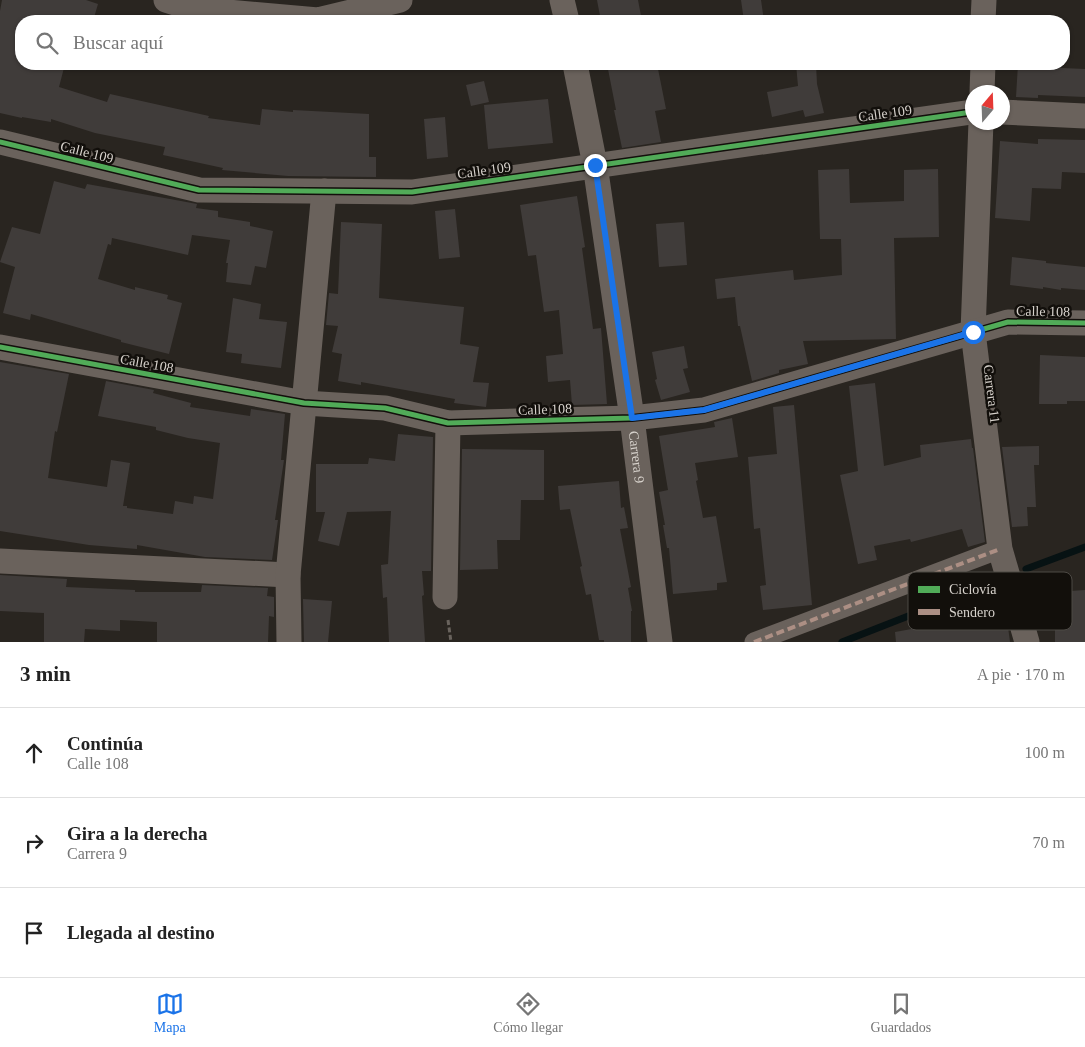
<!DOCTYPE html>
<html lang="es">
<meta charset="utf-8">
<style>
body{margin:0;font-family:"Times New Roman",serif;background:#f6f6f6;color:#222}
.compass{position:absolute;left:965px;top:85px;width:45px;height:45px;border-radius:50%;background:#fff;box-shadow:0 1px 4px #0004;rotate:19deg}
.stop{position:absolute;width:15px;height:15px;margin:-11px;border:4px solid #1a73e8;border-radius:50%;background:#fff}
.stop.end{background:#1a73e8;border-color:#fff;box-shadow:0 1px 5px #0008}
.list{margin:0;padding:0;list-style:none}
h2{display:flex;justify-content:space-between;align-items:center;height:65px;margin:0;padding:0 20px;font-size:21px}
h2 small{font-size:16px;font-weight:400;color:#767676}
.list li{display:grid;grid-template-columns:32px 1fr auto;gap:15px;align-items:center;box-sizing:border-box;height:90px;padding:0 20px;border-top:1px solid #e0e0e0}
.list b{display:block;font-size:19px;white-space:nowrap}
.list p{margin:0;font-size:16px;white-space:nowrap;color:#767676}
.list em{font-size:16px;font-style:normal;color:#767676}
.icon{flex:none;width:28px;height:28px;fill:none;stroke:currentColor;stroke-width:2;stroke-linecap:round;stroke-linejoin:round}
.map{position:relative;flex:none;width:1085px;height:642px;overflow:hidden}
.search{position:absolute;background:#fff;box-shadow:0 1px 4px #0004;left:15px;right:15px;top:15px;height:55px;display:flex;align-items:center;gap:12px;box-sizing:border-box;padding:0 18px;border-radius:20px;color:#767676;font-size:19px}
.sheet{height:335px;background:#fff}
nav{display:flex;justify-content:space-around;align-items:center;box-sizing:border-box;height:70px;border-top:1px solid #e0e0e0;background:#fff;font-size:14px;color:#767676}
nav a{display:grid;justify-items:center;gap:2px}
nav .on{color:#1a73e8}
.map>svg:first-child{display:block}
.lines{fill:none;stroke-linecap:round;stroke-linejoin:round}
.stream{stroke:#071213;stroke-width:7}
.building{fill:#403c3a}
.path{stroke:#69635d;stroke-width:3;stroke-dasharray:5 2.5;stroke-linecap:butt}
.pedestrian{stroke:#6a625c;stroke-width:19}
.minor{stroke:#6a625c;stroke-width:25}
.quiet{stroke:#ac8f84;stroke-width:4;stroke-dasharray:8 4;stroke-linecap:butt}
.cycleway-casing{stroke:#120f0b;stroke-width:8}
.cycleway{stroke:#51ab58;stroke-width:5}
.route{stroke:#1a73e8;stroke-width:6}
.labels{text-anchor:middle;stroke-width:5;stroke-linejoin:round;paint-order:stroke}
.street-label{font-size:14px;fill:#d7d2cc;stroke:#120f0b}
.key{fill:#120f0b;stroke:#4d4a45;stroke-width:1}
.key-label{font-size:14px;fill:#d7d2cc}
</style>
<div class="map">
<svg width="1085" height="642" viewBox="0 0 1085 642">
<rect width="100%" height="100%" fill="#292520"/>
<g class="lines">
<g class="stream">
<polyline points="1026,569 1085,547"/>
<polyline points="842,642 990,584"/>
</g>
</g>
<g class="building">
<polygon points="2,0 86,0 98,4 93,21 21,21 21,64 65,64 59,87 107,102 110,94 209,116 208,118 260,125 262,109 293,112 293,110 369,114 369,157 376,157 376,177 288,176 222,170 223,168 163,155 165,147 95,133 51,119 51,122 22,117 22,118 0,113 0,11"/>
<polygon points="597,0 638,0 642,21 601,21"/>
<polygon points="741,0 761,0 764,21 744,21"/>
<polygon points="607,64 657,64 666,109 655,111 661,142 622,148 614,110 616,110"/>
<polygon points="796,64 816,64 817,84 824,113 805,117 803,110 772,117 767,92 798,86"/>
<polygon points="1018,64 1039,64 1039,67 1085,69 1085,97 1038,95 1038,98 1016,97"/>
<polygon points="484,81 489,102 471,106 466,85"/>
<polygon points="548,99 553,143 488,149 484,105"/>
<polygon points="445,117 448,157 427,159 424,119"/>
<polygon points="1038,139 1085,140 1085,173 1062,172 1061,189 1032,188 1030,221 995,218 1000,141 1038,144"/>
<polygon points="849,169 850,203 904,201 904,170 938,169 939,237 894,238 896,339 803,341 808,364 779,370 779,373 752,381 740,326 738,326 735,297 717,299 715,279 793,270 794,280 842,275 841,239 820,239 818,170"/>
<polygon points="54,181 85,189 87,184 181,201 197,204 196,208 218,211 218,217 250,222 250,226 273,231 266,268 255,266 251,285 226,282 228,263 226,263 230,240 192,235 188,255 112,238 111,245 108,244 98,279 135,290 135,287 168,295 167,299 182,303 169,354 121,342 121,340 31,314 30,320 3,313 15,267 0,262 12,227 40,234"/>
<polygon points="577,196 585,247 582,248 593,329 601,328 607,404 572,405 570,380 548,382 546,356 563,354 559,310 544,312 536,255 528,256 520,205"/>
<polygon points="455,209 460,257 439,259 435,211"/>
<polygon points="341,222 382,224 379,298 464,307 460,344 479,347 473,382 489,383 486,407 454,403 455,399 361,382 361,385 338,381 342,354 332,352 338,326 326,325 329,293 338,294"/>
<polygon points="684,222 687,265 659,267 656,224"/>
<polygon points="1012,257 1046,261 1046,263 1085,267 1085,290 1061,288 1061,290 1043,287 1043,289 1010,285"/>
<polygon points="233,298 261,304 259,319 287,322 281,368 241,363 242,354 226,352"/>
<polygon points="684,346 688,368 683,369 690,392 661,400 655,380 657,379 652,352"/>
<polygon points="1040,355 1085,357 1085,401 1067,401 1067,404 1039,404"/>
<polygon points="0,362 69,374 57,432 55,431 48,478 107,487 111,460 130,463 123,506 127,506 127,508 173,514 175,501 193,504 194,496 213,499 220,443 188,438 156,430 156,427 98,416 106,381 154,390 153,393 191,403 190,407 250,416 251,409 285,414 281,460 284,460 275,520 278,520 272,560 205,557 137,545 137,549 89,545 0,531"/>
<polygon points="875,383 884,466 921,457 920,445 971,439 972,448 973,448 985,542 968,547 962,529 911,542 910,539 874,546 877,560 858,564 840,475 858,471 849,386"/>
<polygon points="794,405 812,605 763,610 760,586 766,585 760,528 754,529 748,457 777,454 773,407"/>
<polygon points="732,418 738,457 695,463 698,480 696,481 703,518 716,516 727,582 717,583 717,590 673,594 669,548 667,548 663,525 665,525 659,492 668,490 659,436 715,427 714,422"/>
<polygon points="398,434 433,437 431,571 422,571 424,595 422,596 425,642 389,642 387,597 383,598 381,565 388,564 391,511 347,512 339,546 318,541 325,512 316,512 316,464 368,464 369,458 395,461"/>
<polygon points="1039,446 1039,465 1034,465 1036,507 1027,507 1028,526 1012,527 1002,447"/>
<polygon points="462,449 544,450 544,500 521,500 520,540 497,540 498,569 460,570"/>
<polygon points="619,481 621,508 624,507 628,528 620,529 631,587 628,588 632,611 631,611 631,642 604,642 604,640 599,640 591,594 586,595 580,567 582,566 570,509 560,510 558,486"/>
<polygon points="0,575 67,579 66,587 135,590 135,592 201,592 202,585 268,588 267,596 274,597 274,617 269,616 268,642 157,642 157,622 120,620 120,631 85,629 84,642 44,642 44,613 0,611"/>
<polygon points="1085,590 1085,642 1055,642 1055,621 1057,621 1055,592"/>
<polygon points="303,599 332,601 328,642 304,642"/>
<polygon points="969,614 970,619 1004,614 1008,627 1010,642 896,642 895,632 950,622 949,617"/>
</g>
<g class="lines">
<polyline class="path" points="448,620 451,642"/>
<polyline class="pedestrian" points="754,642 1000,549"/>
<g class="minor">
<polyline points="166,0 194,9 318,20 400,0"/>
<polyline points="562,0 567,21"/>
<polyline points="983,21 984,0"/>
<path id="s1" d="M575 64 595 165 632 418 660 642"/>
<polyline points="982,92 983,64"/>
<polyline points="1002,112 1085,116"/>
<polyline points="981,122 973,332 1000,549 1027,642"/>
<polyline points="0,142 199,190 412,192 972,112"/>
<polyline points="0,347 304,403 385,408 448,423 632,418 704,410 1008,322 1085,323"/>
<polyline points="0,561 288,575"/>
<polyline points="445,597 448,423"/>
<polyline points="289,642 288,575 324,191"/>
</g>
<polyline class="quiet" points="754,642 1000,549"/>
<g class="cycleway-casing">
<g id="cycleway">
<polyline points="0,142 199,190 412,192 972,112"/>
<polyline points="0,347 304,403 385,408 448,423 632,418 704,410 1008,322 1085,323"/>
</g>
</g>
<use href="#cycleway" class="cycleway"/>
</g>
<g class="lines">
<polyline class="route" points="595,165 632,418 704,410 973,332"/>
</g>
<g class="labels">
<g class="street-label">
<text transform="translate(885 113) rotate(-8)" y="5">Calle 109</text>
<text transform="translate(87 152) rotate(14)" y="5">Calle 109</text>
<text transform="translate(484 170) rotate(-8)" y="5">Calle 109</text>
<text transform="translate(1043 311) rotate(1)" y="5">Calle 108</text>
<text transform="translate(147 363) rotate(10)" y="5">Calle 108</text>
<text transform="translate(992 394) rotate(83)" y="5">Carrera 11</text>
<text transform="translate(545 409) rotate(-2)" y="5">Calle 108</text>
<text dy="5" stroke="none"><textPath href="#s1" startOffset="398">Carrera 9</textPath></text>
</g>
</g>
<rect x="908" y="572" width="164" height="58" rx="8" class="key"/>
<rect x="918" y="586" width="22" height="7" fill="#51ab58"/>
<rect x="918" y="609" width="22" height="6" fill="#ac8f84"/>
<g class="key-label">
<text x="949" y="594">Ciclovía</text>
<text x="949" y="617">Sendero</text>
</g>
</svg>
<svg class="compass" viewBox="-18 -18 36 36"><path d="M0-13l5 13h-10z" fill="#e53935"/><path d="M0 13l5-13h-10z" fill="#767676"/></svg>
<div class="stop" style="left:973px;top:332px"></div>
<div class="stop end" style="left:595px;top:165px"></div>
<div class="search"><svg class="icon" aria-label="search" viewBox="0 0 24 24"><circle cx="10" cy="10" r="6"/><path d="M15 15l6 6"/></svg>Buscar aquí</div>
</div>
<section class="sheet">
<h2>3 min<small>A pie · 170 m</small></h2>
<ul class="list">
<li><svg class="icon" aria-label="ahead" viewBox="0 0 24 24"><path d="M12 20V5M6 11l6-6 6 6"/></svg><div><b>Continúa</b><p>Calle 108</p></div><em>100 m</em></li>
<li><svg class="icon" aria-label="right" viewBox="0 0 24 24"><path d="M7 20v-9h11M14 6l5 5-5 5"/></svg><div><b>Gira a la derecha</b><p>Carrera 9</p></div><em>70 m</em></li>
<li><svg class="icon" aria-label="arrive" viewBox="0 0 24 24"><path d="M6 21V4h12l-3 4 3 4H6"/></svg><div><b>Llegada al destino</b></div></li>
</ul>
</section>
<nav>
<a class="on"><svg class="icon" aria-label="map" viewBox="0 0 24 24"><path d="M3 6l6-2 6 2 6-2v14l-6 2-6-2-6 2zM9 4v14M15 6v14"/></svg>Mapa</a>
<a><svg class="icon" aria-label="directions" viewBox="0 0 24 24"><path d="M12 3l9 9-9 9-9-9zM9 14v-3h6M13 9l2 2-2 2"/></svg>Cómo llegar</a>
<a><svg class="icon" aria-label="saved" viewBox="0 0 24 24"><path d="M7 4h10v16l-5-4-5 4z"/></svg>Guardados</a>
</nav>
